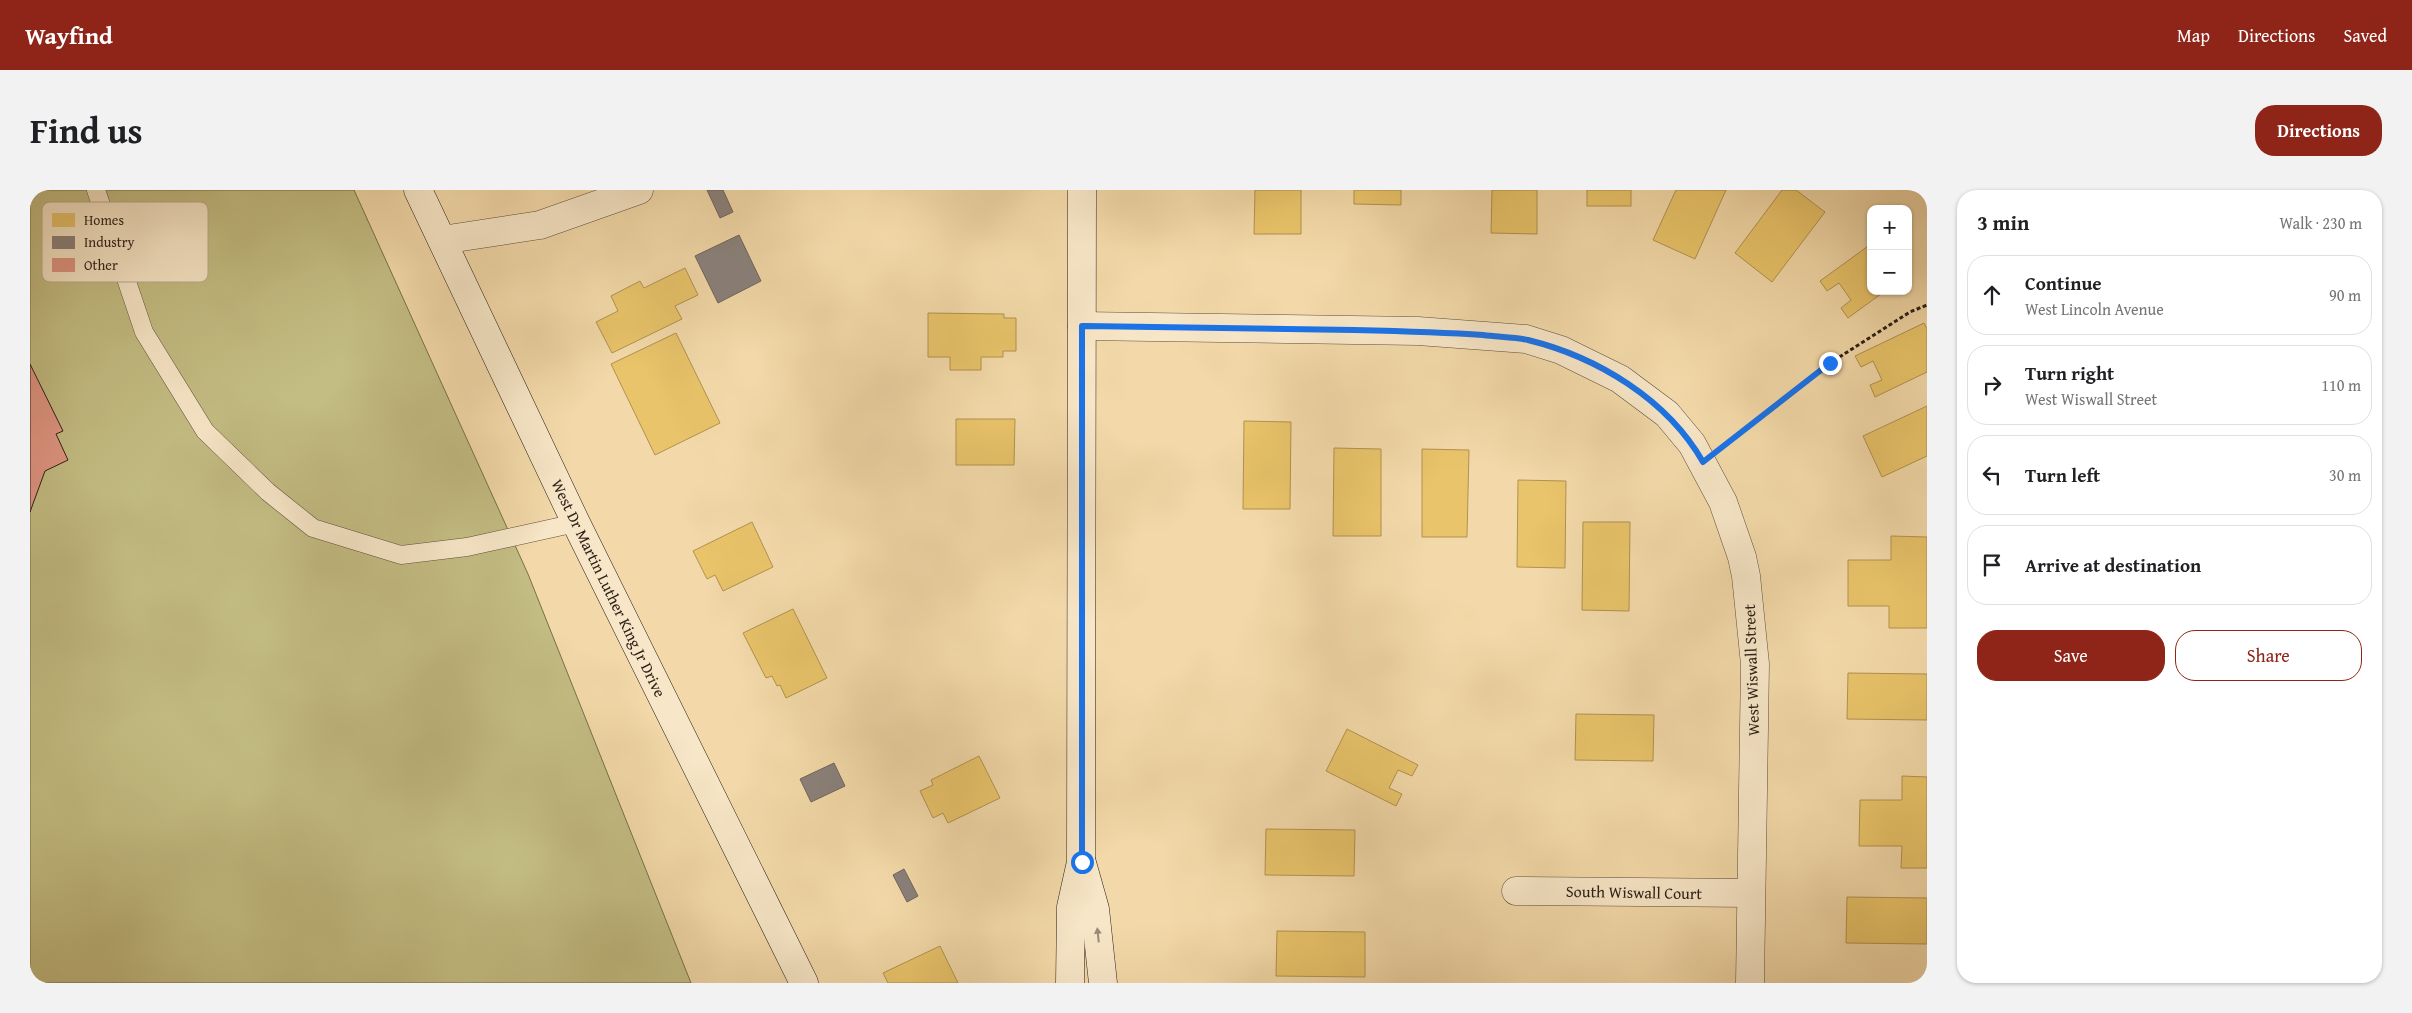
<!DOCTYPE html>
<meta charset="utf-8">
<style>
body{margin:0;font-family:"Gentium Book Plus",serif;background:#f2f2f2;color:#202124}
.controls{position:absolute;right:15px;top:15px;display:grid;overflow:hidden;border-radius:10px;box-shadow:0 1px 4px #0004}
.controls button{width:45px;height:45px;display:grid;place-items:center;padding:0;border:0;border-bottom:1px solid #e0e0e0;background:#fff;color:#202124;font:25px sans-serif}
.stop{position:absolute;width:15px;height:15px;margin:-11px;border:4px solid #1a73e8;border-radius:50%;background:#fff}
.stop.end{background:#1a73e8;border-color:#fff;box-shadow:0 1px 5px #0008}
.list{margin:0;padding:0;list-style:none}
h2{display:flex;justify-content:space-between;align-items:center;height:65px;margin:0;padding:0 20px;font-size:21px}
h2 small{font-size:16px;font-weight:400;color:#757577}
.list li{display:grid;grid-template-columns:32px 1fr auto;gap:15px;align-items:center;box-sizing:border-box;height:80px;margin:0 10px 10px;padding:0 10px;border:1px solid #e0e0e0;border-radius:20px}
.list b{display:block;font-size:19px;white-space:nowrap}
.list p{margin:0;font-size:16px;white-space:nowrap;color:#757577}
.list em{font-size:16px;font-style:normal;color:#757577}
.actions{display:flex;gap:10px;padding:15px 20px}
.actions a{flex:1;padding:11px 0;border:1px solid #8f2418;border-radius:20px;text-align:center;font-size:18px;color:#8f2418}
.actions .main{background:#8f2418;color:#fff}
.icon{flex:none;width:28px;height:28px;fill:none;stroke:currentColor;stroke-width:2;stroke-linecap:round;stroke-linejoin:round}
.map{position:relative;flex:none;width:1897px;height:793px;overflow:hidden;border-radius:20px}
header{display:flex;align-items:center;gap:30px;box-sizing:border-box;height:70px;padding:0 25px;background:#8f2418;color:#fff}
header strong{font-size:24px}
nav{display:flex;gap:28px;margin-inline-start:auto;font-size:18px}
.intro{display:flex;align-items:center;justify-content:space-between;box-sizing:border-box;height:120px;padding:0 30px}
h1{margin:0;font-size:35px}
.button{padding:12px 22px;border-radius:20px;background:#8f2418;color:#fff;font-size:18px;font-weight:700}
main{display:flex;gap:30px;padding:0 30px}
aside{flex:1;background:#fff;border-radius:20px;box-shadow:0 1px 4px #0004}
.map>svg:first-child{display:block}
.green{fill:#c3bd83;stroke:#776e4e}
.homes{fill:#e9c46a;stroke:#b09251}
.industry{fill:#8a817c;stroke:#6e645e}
.building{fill:#e09583;stroke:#2b1f18}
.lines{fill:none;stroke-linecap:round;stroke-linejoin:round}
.service-casing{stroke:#5d4e3c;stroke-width:19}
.minor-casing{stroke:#5d4e3c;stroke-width:29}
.secondary-casing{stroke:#2b1f18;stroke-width:29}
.path{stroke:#2b1f18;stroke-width:3;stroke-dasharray:4 2.5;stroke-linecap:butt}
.service{stroke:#f7e6c7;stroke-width:18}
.minor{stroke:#f7e6c7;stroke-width:28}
.secondary{stroke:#f7e6c7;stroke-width:28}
.oneway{fill:#9b8c78}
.route{stroke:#1a73e8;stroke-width:6}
.labels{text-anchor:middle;stroke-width:5;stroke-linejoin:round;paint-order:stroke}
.street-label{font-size:16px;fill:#2b1f18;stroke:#f7e6c7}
.key{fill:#f7e6c7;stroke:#baaa92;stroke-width:1}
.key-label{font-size:14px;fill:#2b1f18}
</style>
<header>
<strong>Wayfind</strong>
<nav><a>Map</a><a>Directions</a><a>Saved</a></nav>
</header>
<div class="intro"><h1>Find us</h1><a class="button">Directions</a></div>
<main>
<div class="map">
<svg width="1897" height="793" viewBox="0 0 1897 793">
<rect width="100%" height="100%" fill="#f3d9a9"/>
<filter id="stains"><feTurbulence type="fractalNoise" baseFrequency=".004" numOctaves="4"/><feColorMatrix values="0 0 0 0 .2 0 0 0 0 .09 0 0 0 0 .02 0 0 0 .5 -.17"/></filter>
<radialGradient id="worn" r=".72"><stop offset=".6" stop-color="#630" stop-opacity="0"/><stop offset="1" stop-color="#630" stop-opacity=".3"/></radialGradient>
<polygon class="green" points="0,0 324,0 498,384 661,793 0,793"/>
<g class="homes">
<polygon points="1225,0 1271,0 1271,44 1224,44"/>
<polygon points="1324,0 1371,0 1371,15 1324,14"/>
<polygon points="1462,0 1507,0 1507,44 1461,43"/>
<rect x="1557" y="0" width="44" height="16"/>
<polygon points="1646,0 1696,0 1665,69 1623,50"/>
<polygon points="1752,0 1766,0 1795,22 1742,92 1705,63"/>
<polygon points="1841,54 1841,101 1855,101 1818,128 1811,118 1821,110 1809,93 1797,101 1790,91"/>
<polygon points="655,78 668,105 645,116 652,129 582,163 566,132 588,121 581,106 610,91 614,98"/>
<polygon points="898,123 974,124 974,128 986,128 986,161 973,161 973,167 951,167 951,180 920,180 920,167 898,167"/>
<polygon points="1894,133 1897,139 1897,182 1845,207 1840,195 1852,190 1843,171 1831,177 1825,166"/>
<polygon points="646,143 690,233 625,265 581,174"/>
<polygon points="1897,216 1897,266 1852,287 1833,246"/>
<polygon points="926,229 985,229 984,275 926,275"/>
<polygon points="1214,231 1261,232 1260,319 1213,319"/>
<polygon points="1304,258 1351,259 1351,346 1303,346"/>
<polygon points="1392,259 1439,260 1437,347 1392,347"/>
<polygon points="1488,290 1536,291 1535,378 1487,377"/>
<polygon points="722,332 743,377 693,401 685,385 677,389 663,361"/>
<polygon points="1553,332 1600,332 1599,421 1552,420"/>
<polygon points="1861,346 1897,347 1897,438 1859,438 1859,416 1818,416 1818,370 1861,370"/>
<polygon points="763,419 797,488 756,508 750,495 747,496 742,486 736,488 713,443"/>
<polygon points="1818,483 1897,484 1897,530 1817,529"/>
<polygon points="1546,524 1624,525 1623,571 1545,570"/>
<polygon points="1317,539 1388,575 1382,586 1368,580 1359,598 1372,604 1366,616 1296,581"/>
<polygon points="949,566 970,608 918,633 913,623 903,628 890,601 903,595 901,590"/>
<polygon points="1872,586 1897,587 1897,678 1871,678 1872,656 1829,656 1830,610 1872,610"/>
<polygon points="1236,639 1325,640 1324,686 1235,685"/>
<polygon points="1817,707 1897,708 1897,754 1816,753"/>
<polygon points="1247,741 1335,742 1335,787 1246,786"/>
<polygon points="910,756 928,793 858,793 853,783"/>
</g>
<g class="industry">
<polygon points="677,0 693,0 703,22 690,28"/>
<polygon points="709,45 731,91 688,113 665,66"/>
<polygon points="804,573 815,596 781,612 770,589"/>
<polygon points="874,679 888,706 877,712 863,685"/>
</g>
<polygon class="building" points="0,174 33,241 26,244 38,270 15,281 0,322"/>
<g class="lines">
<g class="service-casing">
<polyline id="service" points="66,0 114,142 175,241 238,302 283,338 371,365 437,357 546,333"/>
</g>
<g class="minor-casing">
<g id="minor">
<polyline points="412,50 510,35 609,0"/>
<polyline points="1052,136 1388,141 1496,149 1531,160 1590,189 1637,224 1662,254 1693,312 1712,367 1716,386 1725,474 1720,793"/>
<polyline points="1486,701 1721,703"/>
</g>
</g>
<g class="secondary-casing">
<g id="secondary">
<polyline points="388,0 546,333 774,793"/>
<polyline points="1052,673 1065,719 1073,793"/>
<polyline points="1040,793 1041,717 1051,672 1052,0"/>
</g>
</g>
<polyline class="path" points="1701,250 1800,173 1880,122 1897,115"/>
<use href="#service" class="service"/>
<use href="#minor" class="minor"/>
<use href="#secondary" class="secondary"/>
</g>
<defs><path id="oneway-solid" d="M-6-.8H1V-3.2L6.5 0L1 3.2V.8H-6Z" transform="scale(1.25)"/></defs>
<use class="oneway" href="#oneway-solid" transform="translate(1068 745) rotate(-96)"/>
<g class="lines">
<path class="route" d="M1052 672V136C1143 137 1234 139 1324 140 1367 141 1410 142 1453 145 1467 147 1483 147 1498 150 1567 167 1637 209 1673 272L1800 173"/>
</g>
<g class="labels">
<g class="street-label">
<text transform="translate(579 398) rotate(64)" y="6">West Dr Martin Luther King Jr Drive</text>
<text transform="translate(1721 480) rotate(-92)" y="6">West Wiswall Street</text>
<text transform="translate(1604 702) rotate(1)" y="6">South Wiswall Court</text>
</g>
</g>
<rect x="12" y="12" width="166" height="80" rx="8" class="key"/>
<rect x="22" y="23" width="23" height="14" fill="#e9c46a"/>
<rect x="22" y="46" width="23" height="13" fill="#8a817c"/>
<rect x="22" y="68" width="23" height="14" fill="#e09583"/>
<g class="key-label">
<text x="54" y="35">Homes</text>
<text x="54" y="57">Industry</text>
<text x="54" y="80">Other</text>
</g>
<rect width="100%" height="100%" filter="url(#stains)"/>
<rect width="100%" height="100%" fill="url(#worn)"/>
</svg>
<div class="controls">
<button>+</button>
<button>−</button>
</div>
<div class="stop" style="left:1052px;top:672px"></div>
<div class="stop end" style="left:1800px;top:173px"></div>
</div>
<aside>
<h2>3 min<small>Walk · 230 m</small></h2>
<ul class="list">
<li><svg class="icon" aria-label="ahead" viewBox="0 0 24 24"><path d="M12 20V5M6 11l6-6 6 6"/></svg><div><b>Continue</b><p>West Lincoln Avenue</p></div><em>90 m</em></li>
<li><svg class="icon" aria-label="right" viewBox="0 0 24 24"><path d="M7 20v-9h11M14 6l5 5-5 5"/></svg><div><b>Turn right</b><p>West Wiswall Street</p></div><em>110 m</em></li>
<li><svg class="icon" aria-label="left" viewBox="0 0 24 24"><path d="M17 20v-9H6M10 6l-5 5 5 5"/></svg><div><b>Turn left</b></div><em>30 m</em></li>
<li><svg class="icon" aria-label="arrive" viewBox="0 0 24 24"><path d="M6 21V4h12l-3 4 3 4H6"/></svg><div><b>Arrive at destination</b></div></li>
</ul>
<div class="actions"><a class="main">Save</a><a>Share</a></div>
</aside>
</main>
